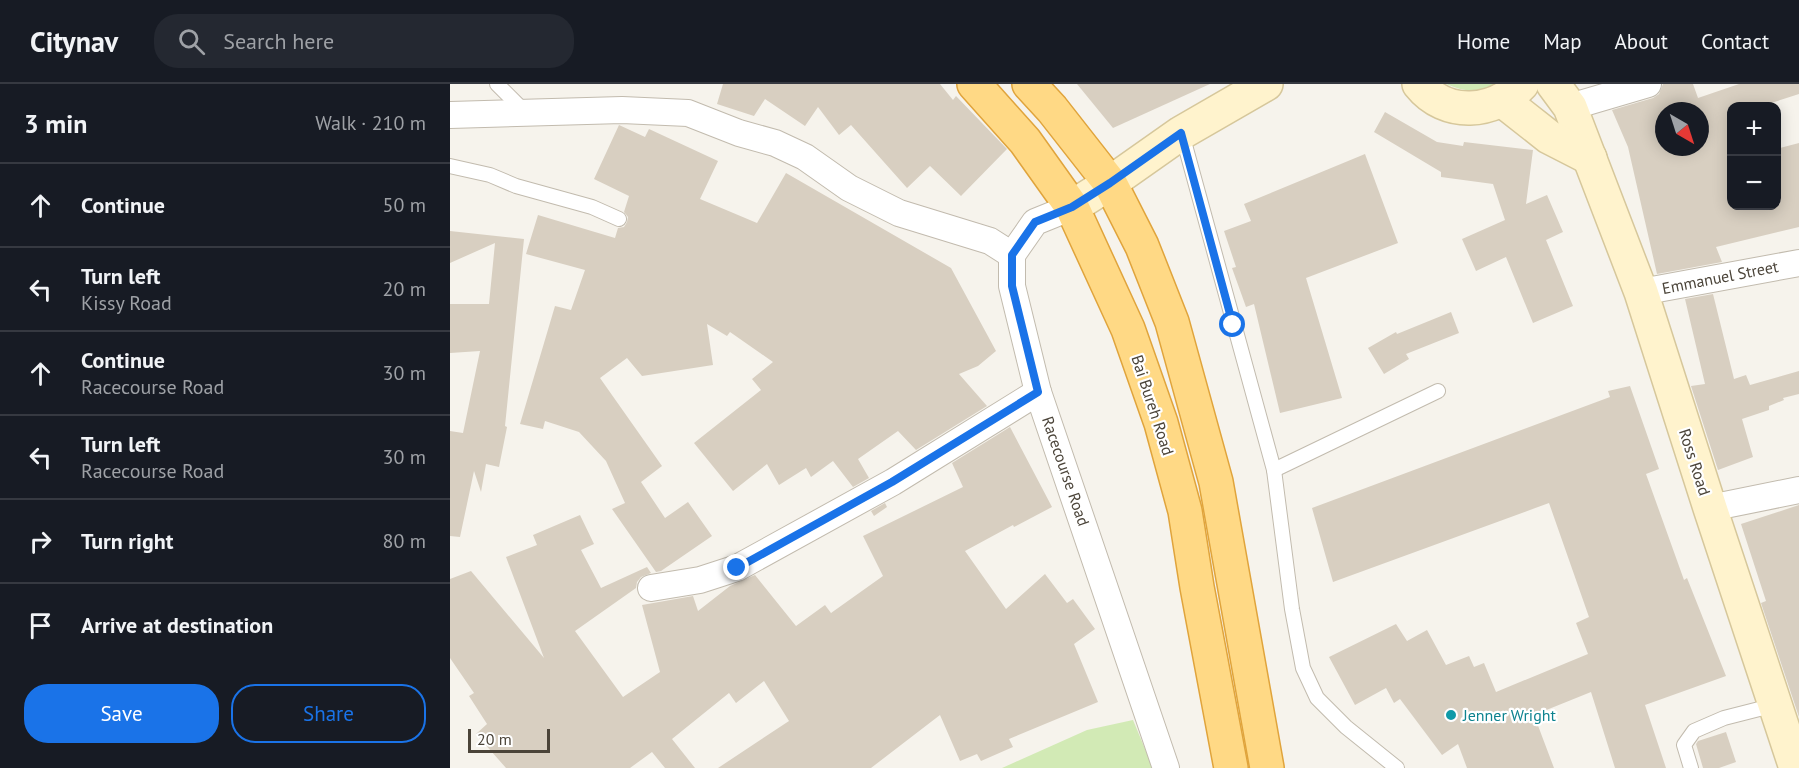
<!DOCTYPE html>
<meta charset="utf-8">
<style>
body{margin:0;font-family:"PT Sans",sans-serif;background:#242831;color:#f1f3f6}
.controls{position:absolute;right:18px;top:18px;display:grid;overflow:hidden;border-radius:12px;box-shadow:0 3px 15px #0003}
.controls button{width:54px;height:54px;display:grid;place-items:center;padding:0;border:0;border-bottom:2px solid #363941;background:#171b24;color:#f1f3f6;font:30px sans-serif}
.compass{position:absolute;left:1205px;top:18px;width:54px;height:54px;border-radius:50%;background:#171b24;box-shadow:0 3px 15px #0003;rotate:141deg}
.scale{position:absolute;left:18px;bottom:15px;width:82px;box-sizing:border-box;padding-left:6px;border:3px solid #4b4439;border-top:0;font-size:16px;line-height:21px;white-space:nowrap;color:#4b4439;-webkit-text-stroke:4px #fff;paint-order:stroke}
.stop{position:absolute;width:18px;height:18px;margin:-14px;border:4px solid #1a73e8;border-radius:50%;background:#fff}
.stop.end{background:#1a73e8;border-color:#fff;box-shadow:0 2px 6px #0008}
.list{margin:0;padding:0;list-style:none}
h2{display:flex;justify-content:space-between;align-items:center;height:78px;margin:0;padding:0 24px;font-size:26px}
h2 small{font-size:20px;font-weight:400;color:#9ea1a6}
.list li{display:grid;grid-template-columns:39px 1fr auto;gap:18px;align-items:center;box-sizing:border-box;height:84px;padding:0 24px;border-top:2px solid #363941}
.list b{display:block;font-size:22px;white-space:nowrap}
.list p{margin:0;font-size:20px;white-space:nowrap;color:#9ea1a6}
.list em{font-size:20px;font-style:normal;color:#9ea1a6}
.actions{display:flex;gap:12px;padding:18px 24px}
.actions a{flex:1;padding:14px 0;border:2px solid #1a73e8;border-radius:24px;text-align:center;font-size:21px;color:#1a73e8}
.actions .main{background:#1a73e8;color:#fff}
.icon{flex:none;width:33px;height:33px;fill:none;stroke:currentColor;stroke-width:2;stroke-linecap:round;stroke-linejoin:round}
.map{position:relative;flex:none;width:1349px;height:684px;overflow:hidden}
header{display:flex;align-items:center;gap:36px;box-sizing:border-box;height:84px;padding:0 30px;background:#171b24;border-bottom:2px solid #363941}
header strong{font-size:28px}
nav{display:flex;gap:33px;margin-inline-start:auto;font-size:21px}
.search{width:420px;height:54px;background:#242831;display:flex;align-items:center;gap:15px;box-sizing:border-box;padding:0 21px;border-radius:24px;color:#9ea1a6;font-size:22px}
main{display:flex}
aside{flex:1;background:#171b24}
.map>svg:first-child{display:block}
.green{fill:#d2eab5}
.building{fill:#d8cfc1;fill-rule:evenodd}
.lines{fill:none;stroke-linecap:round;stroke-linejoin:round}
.service-casing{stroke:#c2bbae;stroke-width:16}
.minor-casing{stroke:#c2bbae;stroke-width:28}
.secondary-casing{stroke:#d6c79b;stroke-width:36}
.trunk-casing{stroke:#e0a43c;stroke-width:36}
.service{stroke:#fff;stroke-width:14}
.minor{stroke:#fff;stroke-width:26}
.secondary{stroke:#fff3cd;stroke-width:33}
.trunk{stroke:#ffd985;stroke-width:33}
.route{stroke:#1a73e8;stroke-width:8}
.culture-dot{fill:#0f9aa8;stroke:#fff;stroke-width:2}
.labels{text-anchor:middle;stroke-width:4.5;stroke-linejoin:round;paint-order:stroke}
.street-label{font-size:16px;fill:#4b4439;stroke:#fff}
.culture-label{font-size:16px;fill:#0d838f;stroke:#fff;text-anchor:start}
</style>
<header>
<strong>Citynav</strong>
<div class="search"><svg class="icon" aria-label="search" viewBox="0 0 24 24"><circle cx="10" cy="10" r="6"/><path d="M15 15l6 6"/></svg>Search here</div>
<nav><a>Home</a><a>Map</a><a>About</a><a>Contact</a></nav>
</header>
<main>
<aside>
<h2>3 min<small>Walk · 210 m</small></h2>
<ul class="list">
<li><svg class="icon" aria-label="ahead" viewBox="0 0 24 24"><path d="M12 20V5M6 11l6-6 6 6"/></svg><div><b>Continue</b></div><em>50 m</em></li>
<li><svg class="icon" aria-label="left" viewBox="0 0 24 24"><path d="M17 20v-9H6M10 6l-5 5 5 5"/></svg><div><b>Turn left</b><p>Kissy Road</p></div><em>20 m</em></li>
<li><svg class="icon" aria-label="ahead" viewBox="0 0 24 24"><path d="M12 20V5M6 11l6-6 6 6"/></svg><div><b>Continue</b><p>Racecourse Road</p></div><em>30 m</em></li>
<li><svg class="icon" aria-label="left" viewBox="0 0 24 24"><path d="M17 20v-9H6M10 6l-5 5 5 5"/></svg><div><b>Turn left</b><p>Racecourse Road</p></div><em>30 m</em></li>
<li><svg class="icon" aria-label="right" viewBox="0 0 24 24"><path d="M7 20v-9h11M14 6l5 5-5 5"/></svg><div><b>Turn right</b></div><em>80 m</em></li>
<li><svg class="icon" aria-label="arrive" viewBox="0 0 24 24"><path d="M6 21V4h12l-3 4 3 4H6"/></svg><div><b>Arrive at destination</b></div></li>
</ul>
<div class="actions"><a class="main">Save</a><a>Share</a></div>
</aside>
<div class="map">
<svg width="1349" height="684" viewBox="0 0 1349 684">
<rect width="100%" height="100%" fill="#f6f3ec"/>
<g class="green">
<path d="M996 0H1044C1029 10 1012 7 996 0Z"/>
<polygon points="683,636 703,684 552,684 637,646"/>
</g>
<g class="building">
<polygon points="273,0 490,0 503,16 506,12 557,65 511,112 480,82 457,104 401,41 389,51 368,23 355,42 315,15 304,32 267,20"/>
<polygon points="627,0 760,0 663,44"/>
<path d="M1213 0H1243L1248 14 1289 0H1349V10L1312 22H1281V122H1326V65L1349 59V143L1266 163 1272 178 1207 190 1178 63 1162 26 1203 14 1209 10ZM1214 27H1250V63H1214Z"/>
<polygon points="935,28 987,58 1013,62 1014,58 1083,66 1076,120 1097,111 1113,148 1096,156 1123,222 1083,239 1056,173 1026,187 1012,155 1055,136 1043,100 991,93 991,88 924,48"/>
<polygon points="169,41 195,53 199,45 268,77 250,115 307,139 336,89 501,184 546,267 528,282 509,290 537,322 466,366 448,347 408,375 419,394 403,403 383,377 361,393 356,384 329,401 317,380 283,407 244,359 311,306 302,295 323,278 280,248 277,252 257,240 263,281 192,292 177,274 150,294 212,382 191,398 215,434 238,418 262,452 211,487 206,488 162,425 175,419 156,377 129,348 95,337 93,345 70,340 105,222 121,226 135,186 76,170 88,131 165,154 168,144 174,143 177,138 178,133 174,128 179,112 144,95"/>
<polygon points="915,70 948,159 856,194 892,314 830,329 804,220 796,223 782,184 786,183 774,147 801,137 794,120"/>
<polygon points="0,147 74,155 55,342 57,343 49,383 36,380 31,408 24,387 10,453 0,452 0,347 13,349 30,267 0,269 0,220 39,220 45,159 0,179"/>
<polygon points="1263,210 1284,295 1296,291 1300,301 1349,287 1349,310 1333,314 1334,316 1319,322 1319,326 1292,335 1303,373 1268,386 1241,302 1255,300 1235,215"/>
<polygon points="1001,228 1009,249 956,270 959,275 934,290 918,264 946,248 947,250"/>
<polygon points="1180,302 1209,385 1196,390 1234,496 1237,494 1276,592 1195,621 1216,684 1165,684 1141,608 1084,631 1104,684 1017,684 1008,660 992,671 950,615 944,619 936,604 905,621 879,573 946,540 957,557 977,546 996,581 1019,572 1024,583 1034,579 1046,608 1138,570 1126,539 1139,533 1099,419 883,498 862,424 1160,313 1158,307"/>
<polygon points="560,343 602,423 564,443 563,441 515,467 556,525 595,490 617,519 623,515 645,545 624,560 648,618 559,655 563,663 531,677 527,670 510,677 490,631 421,684 268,684 339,637 314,597 286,619 279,609 222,655 245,684 215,684 202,668 180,684 56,684 26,650 37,640 19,612 24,609 0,574 0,495 21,487 94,574 56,473 87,461 83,451 130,431 144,460 131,466 151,504 197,483 201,489 191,493 187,498 186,504 125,547 173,613 210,588 192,521 243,512 248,527 280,502 305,491 346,542 375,521 381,529 433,492 413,452 513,403 502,379"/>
<polygon points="435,419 437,423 424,432 421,427"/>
<polygon points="1349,421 1349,633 1311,519 1316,517 1291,440"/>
<polygon points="1276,648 1286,678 1269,684 1253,684 1246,660 1248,657"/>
</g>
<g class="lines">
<g class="service-casing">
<g id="service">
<polyline points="47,0 76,29"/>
<polyline points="732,50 824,386 842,525 853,584 867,614 896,643 947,684"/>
<polyline points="0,82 40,91 66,102 142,123 169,135"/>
<polyline points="824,386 988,307"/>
<polyline points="1241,684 1234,661 1244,647 1274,634 1325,621"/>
</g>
</g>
<g class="minor-casing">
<g id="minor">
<polyline points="1120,23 1198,0"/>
<polyline points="0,31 172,26 238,29 289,49 325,59 355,73 399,104 449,129 540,157 562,171"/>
<polyline points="622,123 585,138 562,171 562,202 588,308 716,684"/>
<polyline points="1191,208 1349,179"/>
<polyline points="1260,424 1349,406"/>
<polyline points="201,504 250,496 287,484 443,398 588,308"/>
</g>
</g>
<g class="secondary-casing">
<g id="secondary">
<path d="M969 0C996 34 1044 30 1072 0"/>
<polyline points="1103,0 1120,23 1191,208 1260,424 1346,684"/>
<polyline points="1052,16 1099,53 1140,74"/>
<polyline points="622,123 660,99 731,49 816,0"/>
</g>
</g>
<g class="trunk-casing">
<g id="trunk">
<polyline points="524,0 575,57 622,123 678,245 711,339 735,427 747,503 781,684"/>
<polyline points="579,0 602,25 660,99 692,162 722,238 766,398 817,684"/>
</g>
</g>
<use href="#service" class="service"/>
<use href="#minor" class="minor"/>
<use href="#secondary" class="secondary"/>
<use href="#trunk" class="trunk"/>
</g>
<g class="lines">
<polyline class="route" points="287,484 442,398 588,308 562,202 562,171 585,138 622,123 660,99 731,49 783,241"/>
</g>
<circle class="culture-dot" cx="1001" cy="631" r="6"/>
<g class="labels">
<g class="street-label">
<text transform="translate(1270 193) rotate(-11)" y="6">Emmanuel Street</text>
<text transform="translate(703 321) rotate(72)" y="6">Bai Bureh Road</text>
<text transform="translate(1245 378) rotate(72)" y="6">Ross Road</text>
<text transform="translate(616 387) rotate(71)" y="6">Racecourse Road</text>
</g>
<g class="culture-label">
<text x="1013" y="637">Jenner Wright</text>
</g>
</g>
</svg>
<div class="controls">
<button>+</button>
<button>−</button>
</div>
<svg class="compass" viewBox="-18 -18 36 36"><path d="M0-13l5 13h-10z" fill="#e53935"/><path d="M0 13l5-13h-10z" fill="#9ea1a6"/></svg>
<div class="scale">20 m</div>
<div class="stop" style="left:783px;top:241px"></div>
<div class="stop end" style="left:287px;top:484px"></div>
</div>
</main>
